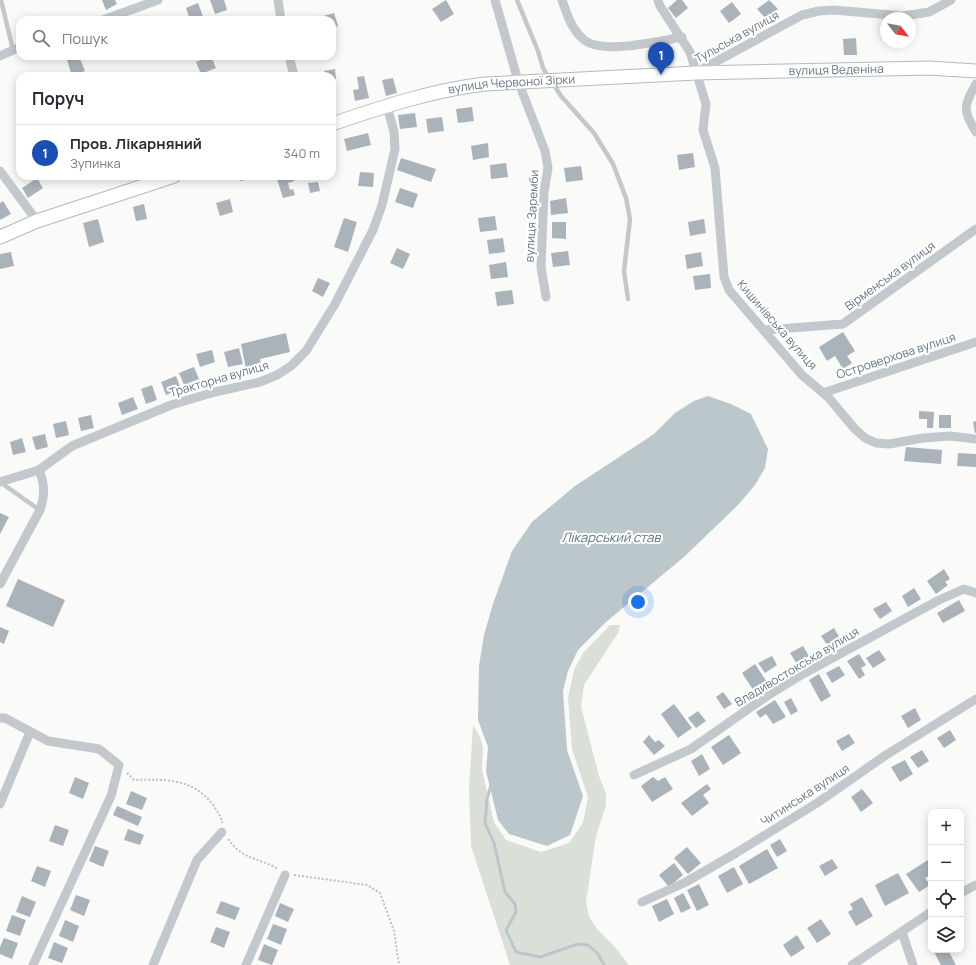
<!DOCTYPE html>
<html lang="uk">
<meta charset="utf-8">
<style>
body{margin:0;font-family:Manrope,sans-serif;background:#f2f2f3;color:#2b2b33}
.controls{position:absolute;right:12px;bottom:12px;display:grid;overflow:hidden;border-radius:8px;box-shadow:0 2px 10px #0003}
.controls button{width:36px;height:36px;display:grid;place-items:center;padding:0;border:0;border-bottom:1px solid #e1e1e2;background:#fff;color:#2b2b33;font:20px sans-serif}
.compass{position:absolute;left:880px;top:12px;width:36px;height:36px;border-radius:50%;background:#fff;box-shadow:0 2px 10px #0003;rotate:121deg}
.you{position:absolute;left:638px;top:602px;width:14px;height:14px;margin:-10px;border:3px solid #fff;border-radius:50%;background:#1a73e8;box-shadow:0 0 0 6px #1a73e833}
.badge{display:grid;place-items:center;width:26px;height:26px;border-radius:50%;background:#0f766e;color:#fff;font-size:13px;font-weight:700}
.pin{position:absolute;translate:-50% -33px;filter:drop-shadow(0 1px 2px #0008)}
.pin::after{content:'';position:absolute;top:21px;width:14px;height:12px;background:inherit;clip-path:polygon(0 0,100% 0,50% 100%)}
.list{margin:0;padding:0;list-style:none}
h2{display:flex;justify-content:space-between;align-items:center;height:52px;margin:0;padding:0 16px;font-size:17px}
h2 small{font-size:13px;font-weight:400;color:#7c7c81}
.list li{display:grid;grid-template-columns:26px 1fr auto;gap:12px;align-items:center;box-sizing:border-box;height:56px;padding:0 16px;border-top:1px solid #e1e1e2}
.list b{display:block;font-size:15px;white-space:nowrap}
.list p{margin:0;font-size:13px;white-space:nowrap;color:#7c7c81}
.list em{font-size:13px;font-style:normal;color:#7c7c81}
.icon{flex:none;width:22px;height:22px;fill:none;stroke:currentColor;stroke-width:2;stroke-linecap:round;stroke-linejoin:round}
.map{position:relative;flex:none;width:976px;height:965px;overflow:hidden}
.search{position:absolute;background:#fff;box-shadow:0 2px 10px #0003;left:16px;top:16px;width:320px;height:44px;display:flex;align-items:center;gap:10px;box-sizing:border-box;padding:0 14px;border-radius:12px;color:#7c7c81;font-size:15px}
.panel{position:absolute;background:#fff;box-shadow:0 2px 10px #0003;left:16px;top:72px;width:320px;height:108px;border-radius:12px}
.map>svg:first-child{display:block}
.green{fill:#dadfd7}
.water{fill:#bbc7cb}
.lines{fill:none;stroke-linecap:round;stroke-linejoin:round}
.stream{stroke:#bbc7cb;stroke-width:3}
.building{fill:#aab3b9}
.secondary-casing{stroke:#b3babf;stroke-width:15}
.path{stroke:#bbbfc2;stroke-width:2;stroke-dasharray:2 2;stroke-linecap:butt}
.lane{stroke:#c3c8cc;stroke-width:4.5}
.street{stroke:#c3c8cc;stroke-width:9}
.secondary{stroke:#fff;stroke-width:13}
.labels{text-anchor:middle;stroke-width:4;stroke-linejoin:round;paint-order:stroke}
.street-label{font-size:12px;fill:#657683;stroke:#fff}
.water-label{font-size:13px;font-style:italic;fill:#60757c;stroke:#fff}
</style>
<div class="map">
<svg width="976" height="965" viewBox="0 0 976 965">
<rect width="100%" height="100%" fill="#fafaf8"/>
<polygon class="green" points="610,625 620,625 618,633 584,685 581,707 599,776 606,794 606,805 596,836 586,902 589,917 597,929 614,946 629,965 510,965 471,846 469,789 473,725 480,737 483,747 482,770 494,822 506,840 541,852 569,843 583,823 588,797 572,749 568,698 574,670 583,653"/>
<polygon class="water" points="708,396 731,404 751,414 768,449 765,468 755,485 738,505 685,556 606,622 578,650 568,671 563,691 567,750 583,796 570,835 547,846 509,834 498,820 486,771 488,747 478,720 479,666 484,635 493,604 512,551 532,522 575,486 654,434 675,413 694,401"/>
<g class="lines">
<polyline class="stream" points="491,785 487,799 485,823 494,843 505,892 515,904 516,912 506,930 516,952 540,957 578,944 588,945 598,954 604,965"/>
</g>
<g class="building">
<polygon points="102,0 115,0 117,4 106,10"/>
<polygon points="210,0 224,0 227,10 215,14"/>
<polygon points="446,0 454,14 441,22 432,9"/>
<polygon points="677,0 682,0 688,8 676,18 668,8"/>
<polygon points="769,0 778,9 766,19 757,9"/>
<polygon points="732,2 741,14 729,23 720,11"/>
<polygon points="198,3 204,19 190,20 186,8"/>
<polygon points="334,13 338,26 332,28 332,20 324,20 323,16"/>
<polygon points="153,16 154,20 143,20"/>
<polygon points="856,38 857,55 844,55 843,39"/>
<polygon points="79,56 85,71 72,76 67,60"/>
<polygon points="211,56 216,68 201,74 196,62"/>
<polygon points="335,69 336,79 332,80 332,76 325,76 324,71"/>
<polygon points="364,76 369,98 355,101 353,90 359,89 357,77"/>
<polygon points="393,78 397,93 386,96 382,80"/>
<polygon points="472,107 474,121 458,123 456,109"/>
<polygon points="415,113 417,127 400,129 398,115"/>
<polygon points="442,117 444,131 428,133 426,119"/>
<polygon points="368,133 371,145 347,151 344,139"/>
<polygon points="488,143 489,157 473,160 471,146"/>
<polygon points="693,153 695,167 679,170 677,155"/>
<polygon points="401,158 436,169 431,182 397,170"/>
<polygon points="506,163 508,177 491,179 490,165"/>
<polygon points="581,166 583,180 566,182 564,168"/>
<polygon points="360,172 374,173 373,187 358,186"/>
<polygon points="101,176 111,176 104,180"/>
<polygon points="239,176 256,176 256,177 240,181"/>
<polygon points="276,176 293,176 294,181 288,183 290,190 293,189 295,195 283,198"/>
<polygon points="37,178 43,188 28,198 22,188"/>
<polygon points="318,182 320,191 310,193 308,183"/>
<polygon points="400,188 418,194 413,208 395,202"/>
<polygon points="566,198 568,213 551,215 550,201"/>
<polygon points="230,199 233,212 220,216 216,203"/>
<polygon points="3,201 11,214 0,220 0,203"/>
<polygon points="144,204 147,219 136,221 133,207"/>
<polygon points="495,216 497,230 480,232 478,218"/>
<polygon points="344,218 357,222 348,252 334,247"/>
<polygon points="98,219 104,242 89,247 83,223"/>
<polygon points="704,219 706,233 690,236 688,222"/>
<polygon points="552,222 566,222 566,239 552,238"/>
<polygon points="503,238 505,252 489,254 487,240"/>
<polygon points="397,248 410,254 403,269 390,263"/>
<polygon points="568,251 570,265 553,267 551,253"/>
<polygon points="11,252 14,266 0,269 0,254"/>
<polygon points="701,252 703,266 687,269 685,255"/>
<polygon points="506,262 508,277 491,279 489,265"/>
<polygon points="710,274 711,288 695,290 693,276"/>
<polygon points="318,278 330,283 323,297 312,291"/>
<polygon points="512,290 514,304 497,306 495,292"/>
<polygon points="843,332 855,351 847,356 852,363 843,369 835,356 827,361 819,347"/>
<polygon points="286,333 290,352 260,359 261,366 246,369 241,344"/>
<polygon points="239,348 243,364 228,367 224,352"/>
<polygon points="212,350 215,362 200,367 196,354"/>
<polygon points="194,367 199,379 184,385 179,373"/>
<polygon points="176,376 181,389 166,395 161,382"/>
<polygon points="152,385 157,400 146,404 141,389"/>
<polygon points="133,397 138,409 122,415 118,403"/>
<polygon points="919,411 934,412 933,428 927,428 927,419 919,419"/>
<polygon points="91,415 94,428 81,431 78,418"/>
<rect x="939" y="415" width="12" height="13"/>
<polygon points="66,421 69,435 56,438 53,424"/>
<polygon points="976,421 976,433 975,433 973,422"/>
<polygon points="45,434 48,447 36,450 32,437"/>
<polygon points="22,438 26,452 13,455 10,442"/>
<polygon points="906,447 942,450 941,464 904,461"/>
<polygon points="958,453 976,454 976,467 957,466"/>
<polygon points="0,513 9,517 0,534"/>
<polygon points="944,569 950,579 945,582 948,585 936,594 927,581"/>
<polygon points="18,579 65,600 53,627 6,606"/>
<polygon points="914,588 921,599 908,607 902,596"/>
<polygon points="959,600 965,611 943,623 937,613"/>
<polygon points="886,602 892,611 880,619 873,609"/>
<polygon points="0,627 9,631 4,644 0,642"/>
<polygon points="834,628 840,638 828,646 821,636"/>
<polygon points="803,646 809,656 797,664 790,653"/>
<polygon points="879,650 886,660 873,668 866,658"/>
<polygon points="859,654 866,665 861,668 865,675 859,679 847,661"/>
<polygon points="772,656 777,665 765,673 758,663"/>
<polygon points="755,664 767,682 754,691 742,673"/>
<polygon points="839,666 845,675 832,683 826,673"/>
<polygon points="819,674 831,696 821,702 809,680"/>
<polygon points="723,692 732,704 724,709 716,697"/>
<polygon points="791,698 798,711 791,715 784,702"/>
<polygon points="775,700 786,717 773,724 766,714 760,718 756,712"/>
<polygon points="674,704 692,728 678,738 661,714"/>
<polygon points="915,708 921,720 908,728 901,716"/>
<polygon points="698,711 706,721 696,728 688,718"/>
<polygon points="950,730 956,740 944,748 937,738"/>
<polygon points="849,734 855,743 842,751 836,741"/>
<polygon points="649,735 655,742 659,740 665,746 654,755 643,742"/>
<polygon points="729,735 741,753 723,765 711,747"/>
<polygon points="922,750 929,761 918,768 910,757"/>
<polygon points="702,754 710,769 699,776 691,761"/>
<polygon points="905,760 913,774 900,782 891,767"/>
<polygon points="75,777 89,783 83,799 69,793"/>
<polygon points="653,777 658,781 665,777 673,789 652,802 641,786"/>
<polygon points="707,784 711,789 703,795 709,803 692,816 681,803"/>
<polygon points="862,789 873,803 861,812 851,797"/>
<polygon points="131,791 147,798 142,810 126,804"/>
<polygon points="117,806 142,817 138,826 113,815"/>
<polygon points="55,825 69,830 63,846 49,841"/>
<polygon points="128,829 144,835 140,845 124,840"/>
<polygon points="780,839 787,851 777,857 770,845"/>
<polygon points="95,846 109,851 103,867 89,861"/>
<polygon points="687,847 701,863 688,874 674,858"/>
<polygon points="767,849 778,868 749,884 739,866"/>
<polygon points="832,859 838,868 825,876 819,866"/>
<polygon points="928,860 931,865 931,875 925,878 930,885 919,892 906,874"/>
<polygon points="674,863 683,875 669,887 659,875"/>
<polygon points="37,866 51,871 45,887 31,881"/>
<polygon points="734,867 743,884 727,893 718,876"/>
<polygon points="898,873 909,893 885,906 875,885"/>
<polygon points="699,884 709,905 697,911 687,890"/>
<polygon points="683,893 691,908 681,913 674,898"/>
<polygon points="76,895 90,900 84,916 70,910"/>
<polygon points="22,896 36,902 30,917 16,912"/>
<polygon points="862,897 873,916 856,926 848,912 853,909 850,904"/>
<polygon points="667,899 674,914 659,922 652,906"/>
<polygon points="221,901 240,908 235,920 216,913"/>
<polygon points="280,903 294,909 288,922 275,916"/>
<polygon points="12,915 26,920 20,936 6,931"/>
<polygon points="821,919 831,934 817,943 807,928"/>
<polygon points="65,920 79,926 73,942 59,936"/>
<polygon points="273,924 287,929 281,945 267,939"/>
<polygon points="216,927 230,932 224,948 210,942"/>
<polygon points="797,935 805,948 791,957 783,945"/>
<polygon points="4,938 18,943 12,959 0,954 0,947"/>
<polygon points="54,942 68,948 62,963 48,958"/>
<polygon points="264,944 278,950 272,965 258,960"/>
<polygon points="933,950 948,950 956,965 941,965"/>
</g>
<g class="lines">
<g class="secondary-casing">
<g id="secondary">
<path id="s1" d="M332 124C382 107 433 90 485 84L696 73 929 68 976 71"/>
<polyline points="0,237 37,221 174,176"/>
</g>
</g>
<g class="path">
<path d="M127 773 134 780C166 779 193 778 214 806 217 812 222 816 222 823"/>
<path d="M228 839C244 861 258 857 278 869"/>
<polyline points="294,875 367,885 380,893 394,931 399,965"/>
</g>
<g class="lane">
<polyline points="1,0 13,50"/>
<polyline points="517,0 538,51 543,68 561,96 594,133 613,164 626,198 630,219 624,271 628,299"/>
<polyline points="0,482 41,511"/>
</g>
<g class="street">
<polyline points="278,0 281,20"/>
<polyline points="495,0 518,81 545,151 548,168 544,192 541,267 546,297"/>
<path d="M562 0C567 14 571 28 582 38 599 56 658 41 682 37"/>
<polyline points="658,0 660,6 690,52 706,104 703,130 715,168 724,277 729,290 802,375 828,397 854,428 865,438 876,443 889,444 923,438 950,436 976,439"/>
<polyline points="103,20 158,0"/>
<polyline points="0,56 20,47"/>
<polyline points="289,56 294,76"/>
<polyline points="697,72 802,15 819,11 834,10 903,16 929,12 951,0"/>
<path d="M976 84C963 106 963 111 976 132"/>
<polyline points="0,171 37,221"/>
<polyline points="765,330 843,324 976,229"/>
<polyline points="823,393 976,342"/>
<polyline points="0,482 39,470 72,446 171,405 215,392 260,382 277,375 291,366 306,351 335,304 373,230 382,205 395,149 394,132 387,106"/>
<path d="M0 584 40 510C45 495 45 485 39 470"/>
<polyline points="0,718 5,718 48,741 99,749 119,765 111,796 33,965"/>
<polyline points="634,775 691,749 767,696 803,674 939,600 964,589 976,593"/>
<polyline points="0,804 30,732"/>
<polyline points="961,893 976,885"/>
<polyline points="642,902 686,882 736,853 817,803 886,755 976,699"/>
<polyline points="902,932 913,965"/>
<polyline points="153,965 197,860 222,832"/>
<polyline points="246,965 285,875"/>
<polyline points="852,965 931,912"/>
</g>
<use href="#secondary" class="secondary"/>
</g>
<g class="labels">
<g class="street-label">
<text transform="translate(737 37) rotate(-29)" y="4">Тульська вулиця</text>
<text dy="4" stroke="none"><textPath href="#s1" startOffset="510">вулиця Веденіна</textPath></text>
<text dy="4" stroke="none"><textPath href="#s1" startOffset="185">вулиця Червоної Зірки</textPath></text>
<text transform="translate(532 216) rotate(-87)" y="4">вулиця Заремби</text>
<text transform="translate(890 276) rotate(-36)" y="4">Вірменська вулиця</text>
<text transform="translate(777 325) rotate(49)" y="4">Кишинівська вулиця</text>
<text transform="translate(896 356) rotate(-18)" y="4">Островерхова вулиця</text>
<text transform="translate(219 379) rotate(-16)" y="4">Тракторна вулиця</text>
<text transform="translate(797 667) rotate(-31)" y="4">Владивостокська вулиця</text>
<text transform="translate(805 795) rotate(-33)" y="4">Читинська вулиця</text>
</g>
<g class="water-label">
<text x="611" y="542">Лікарський став</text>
</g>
</g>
</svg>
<div class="controls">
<button>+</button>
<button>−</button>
<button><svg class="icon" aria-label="locate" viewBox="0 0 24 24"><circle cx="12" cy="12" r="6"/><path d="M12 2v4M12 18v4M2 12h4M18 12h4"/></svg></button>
<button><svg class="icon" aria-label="layers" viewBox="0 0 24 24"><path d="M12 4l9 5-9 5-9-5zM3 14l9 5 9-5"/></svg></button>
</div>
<svg class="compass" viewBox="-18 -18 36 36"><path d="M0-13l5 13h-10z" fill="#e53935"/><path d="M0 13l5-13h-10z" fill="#7c7c81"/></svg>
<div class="you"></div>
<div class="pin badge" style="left:661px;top:75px;background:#1a4fb4">1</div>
<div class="search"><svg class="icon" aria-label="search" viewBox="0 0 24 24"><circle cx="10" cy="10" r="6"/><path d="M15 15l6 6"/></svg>Пошук</div>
<section class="panel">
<h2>Поруч<small></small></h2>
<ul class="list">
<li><span class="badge" style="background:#1a4fb4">1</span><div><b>Пров. Лікарняний</b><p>Зупинка</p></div><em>340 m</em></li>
</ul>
</section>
</div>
